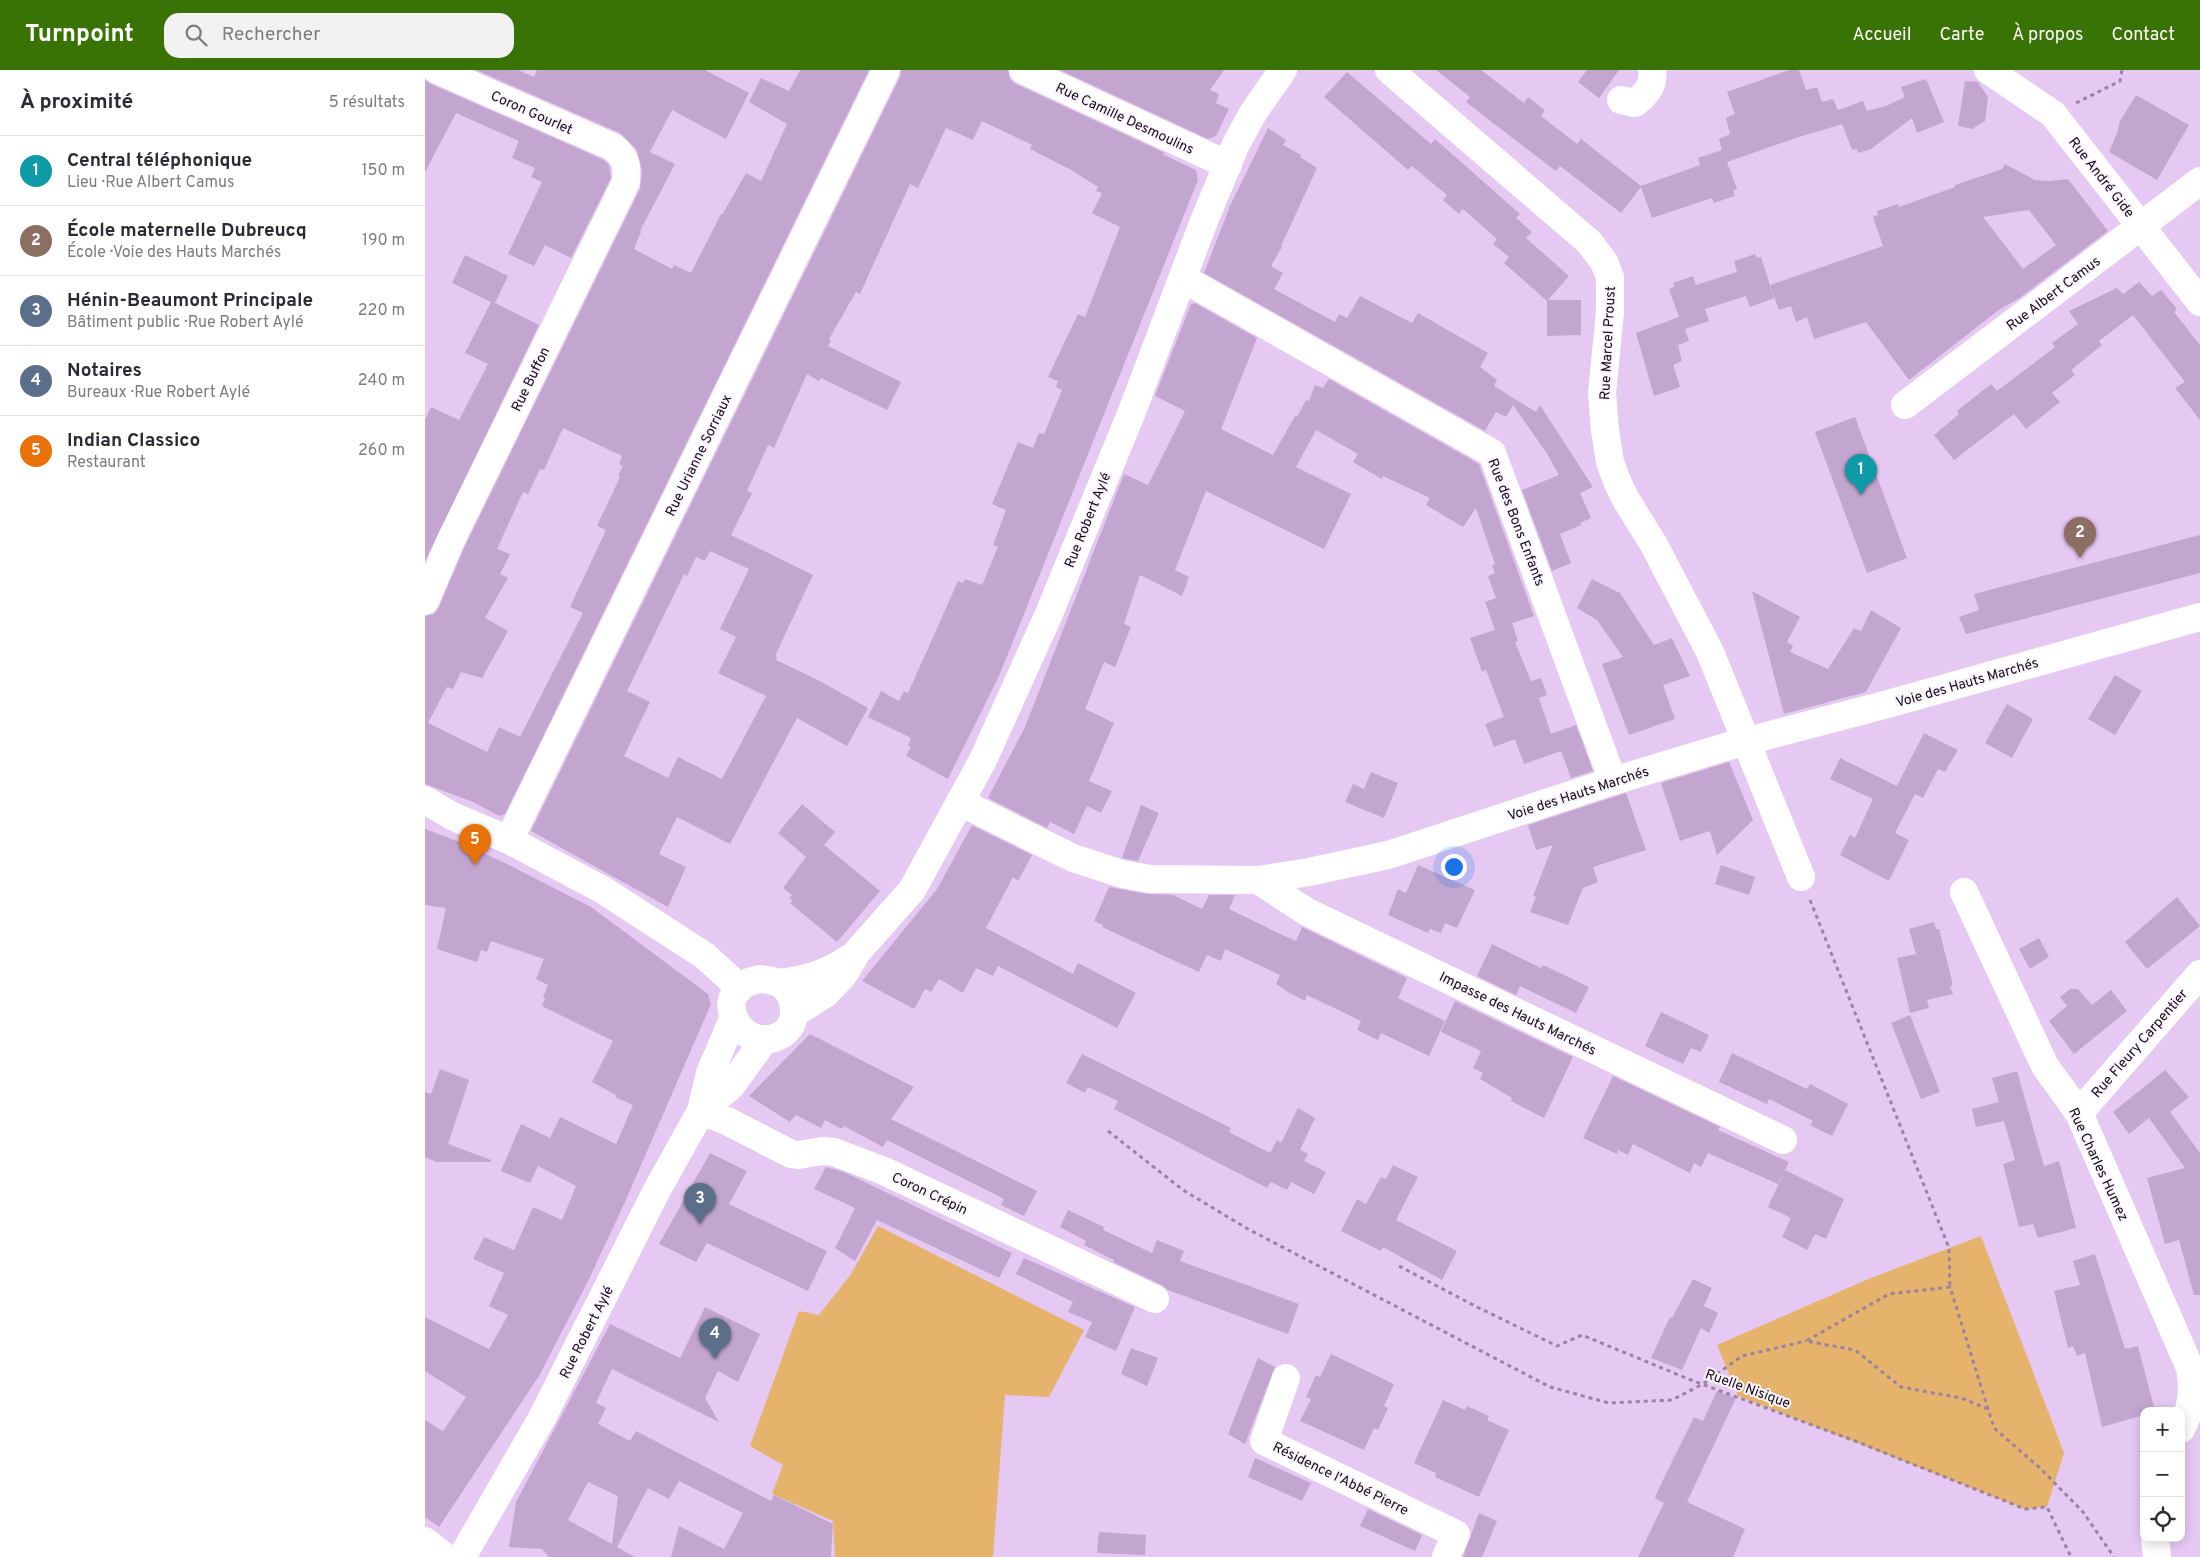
<!DOCTYPE html>
<html lang="fr">
<meta charset="utf-8">
<style>
body{margin:0;font-family:Overpass,sans-serif;background:#f2f2f3;color:#2b2b33}
.controls{position:absolute;right:15px;bottom:15px;display:grid;overflow:hidden;border-radius:10px;box-shadow:0 2px 12px #0003}
.controls button{width:45px;height:45px;display:grid;place-items:center;padding:0;border:0;border-bottom:1px solid #e1e1e2;background:#fff;color:#2b2b33;font:25px sans-serif}
.you{position:absolute;left:1028px;top:796px;width:18px;height:18px;margin:-12px;border:4px solid #fff;border-radius:50%;background:#1a73e8;box-shadow:0 0 0 8px #1a73e833}
.badge{display:grid;place-items:center;width:32px;height:32px;border-radius:50%;background:#397305;color:#fff;font-size:16px;font-weight:700}
.pin{position:absolute;translate:-50% -41px;filter:drop-shadow(0 1px 2px #0008)}
.pin::after{content:'';position:absolute;top:26px;width:18px;height:15px;background:inherit;clip-path:polygon(0 0,100% 0,50% 100%)}
.list{margin:0;padding:0;list-style:none}
h2{display:flex;justify-content:space-between;align-items:center;height:65px;margin:0;padding:0 20px;font-size:21px}
h2 small{font-size:16px;font-weight:400;color:#7c7c81}
.list li{display:grid;grid-template-columns:32px 1fr auto;gap:15px;align-items:center;box-sizing:border-box;height:70px;padding:0 20px;border-top:1px solid #e1e1e2}
.list b{display:block;font-size:19px;white-space:nowrap}
.list p{margin:0;font-size:16px;white-space:nowrap;color:#7c7c81}
.list em{font-size:16px;font-style:normal;color:#7c7c81}
.icon{flex:none;width:28px;height:28px;fill:none;stroke:currentColor;stroke-width:2;stroke-linecap:round;stroke-linejoin:round}
.map{position:relative;flex:none;width:1775px;height:1487px;overflow:hidden}
header{display:flex;align-items:center;gap:30px;box-sizing:border-box;height:70px;padding:0 25px;background:#397305;color:#fff}
header strong{font-size:24px}
nav{display:flex;gap:28px;margin-inline-start:auto;font-size:18px}
.search{width:350px;height:45px;background:#f2f2f3;display:flex;align-items:center;gap:12px;box-sizing:border-box;padding:0 18px;border-radius:15px;color:#7c7c81;font-size:19px}
main{display:flex}
aside{flex:1;background:#fff}
.map>svg:first-child{display:block}
.green{fill:#e5b36b}
.building{fill:#c3a6cf;fill-rule:evenodd}
.lines{fill:none;stroke-linecap:round;stroke-linejoin:round}
.path{stroke:#9983a3;stroke-width:3;stroke-dasharray:4 4;stroke-linecap:butt}
.minor{stroke:#fff;stroke-width:28}
.major{stroke:#fff;stroke-width:28}
.labels{text-anchor:middle;stroke-width:4;stroke-linejoin:round;paint-order:stroke}
.street-label{font-size:14px;fill:#150b19;stroke:#faf4fc}
</style>
<header>
<strong>Turnpoint</strong>
<div class="search"><svg class="icon" aria-label="search" viewBox="0 0 24 24"><circle cx="10" cy="10" r="6"/><path d="M15 15l6 6"/></svg>Rechercher</div>
<nav><a>Accueil</a><a>Carte</a><a>À propos</a><a>Contact</a></nav>
</header>
<main>
<aside>
<h2>À proximité<small>5 résultats</small></h2>
<ul class="list">
<li><span class="badge" style="background:#0f9aa8">1</span><div><b>Central téléphonique</b><p>Lieu · Rue Albert Camus</p></div><em>150 m</em></li>
<li><span class="badge" style="background:#8d6e63">2</span><div><b>École maternelle Dubreucq</b><p>École · Voie des Hauts Marchés</p></div><em>190 m</em></li>
<li><span class="badge" style="background:#5c6f8a">3</span><div><b>Hénin-Beaumont Principale</b><p>Bâtiment public · Rue Robert Aylé</p></div><em>220 m</em></li>
<li><span class="badge" style="background:#5c6f8a">4</span><div><b>Notaires</b><p>Bureaux · Rue Robert Aylé</p></div><em>240 m</em></li>
<li><span class="badge" style="background:#e8710a">5</span><div><b>Indian Classico</b><p>Restaurant</p></div><em>260 m</em></li>
</ul>
</aside>
<div class="map">
<svg width="1775" height="1487" viewBox="0 0 1775 1487">
<rect width="100%" height="100%" fill="#e6c9f3"/>
<g class="green">
<polygon points="453,1156 659,1260 624,1327 580,1325 568,1487 410,1487 408,1451 347,1424 358,1395 325,1376 374,1241 394,1245 426,1204"/>
<polygon points="1556,1166 1639,1383 1622,1437 1600,1439 1313,1326 1292,1275 1441,1210"/>
</g>
<g class="building">
<path d="M51 0H93L109 7 112 0H280L324 23 301 69 247 40 225 82 250 94 215 161 216 162 209 179 247 199 249 195 266 203 296 144 297 145 321 103 336 111 362 54 324 32 336 8 364 21 375 0H444L80 744 74 746 48 732 0 714V546L9 544 14 537 39 478 215 119 217 101 212 80 195 63ZM138 358 197 386 194 394 198 396 193 406 195 407 172 456 181 460 145 537 158 543 95 667 74 657 62 682 3 653 22 617 28 619 36 602 57 608 83 561 60 548 83 508 75 504 85 484 72 479 98 422 103 424 115 399 119 400Z"/>
<path d="M476 0H583L585 9 591 14 740 83 737 84 771 100 773 110 574 606 523 709 481 686 486 677 483 675 486 668 443 647 456 621 474 631 479 621 483 623 533 511 538 513 540 509 557 515 573 477 568 475 581 440 567 434 593 372 608 378 614 363 619 364 637 320 631 317 633 311 623 307 653 244 660 247 695 157 667 143 677 123 671 121 673 117 648 101 605 79 607 75 557 51 548 70 521 58 493 118 485 114 435 224 431 222 404 269 406 270 403 276 476 312 462 340 396 308 394 311 382 304 349 378 343 375 322 421 327 423 306 465 388 505 350 586 352 587 351 590 393 610 443 638 422 676 372 648 305 774 252 747 234 784 261 797 243 837 106 761 475 7ZM285 481 324 499 295 559 311 567 293 603 341 626 297 709 253 687 243 708 199 686 225 632 202 621 259 504 262 506 271 487 280 491Z"/>
<polygon points="635,0 799,0 785,20 794,24 791,33 804,39 791,66 783,69"/>
<polygon points="1011,0 1056,0 1099,33 1103,27 1120,40 1116,46 1152,74 1156,69 1216,116 1275,95 1273,88 1297,80 1294,69 1305,64 1301,48 1310,44 1302,22 1364,0 1374,0 1381,20 1392,17 1397,32 1408,29 1413,40 1438,31 1442,41 1461,36 1480,27 1476,17 1501,9 1519,52 1492,63 1487,48 1446,79 1433,83 1432,79 1427,80 1417,54 1371,68 1302,92 1312,119 1308,121 1310,126 1289,133 1287,128 1227,148 1216,117 1196,143 1135,96 1131,101 1094,73 1041,32 1045,27"/>
<polygon points="1162,0 1194,0 1174,28 1153,12"/>
<polygon points="922,2 1006,74 1010,69 1095,144 1091,148 1107,162 1101,168 1144,206 1123,230 1156,230 1156,265 1122,266 1122,231 1079,193 1084,187 1068,174 1072,169 1038,139 1034,144 1018,130 1022,125 1005,111 987,96 983,100 899,27"/>
<polygon points="0,10 6,14 179,90 184,95 186,108 146,188 120,175 109,196 83,184 117,112 106,107 110,98 87,88 94,71 31,43 0,102"/>
<polygon points="1540,11 1553,12 1563,27 1560,51 1547,59 1533,56"/>
<polygon points="1711,25 1764,55 1732,110 1684,82 1693,61 1694,53"/>
<polygon points="843,58 861,70 858,75 876,85 875,87 892,98 856,176 857,177 846,196 858,203 849,219 910,252 914,244 922,248 935,226 987,253 993,243 1063,283 1055,297 1072,310 1069,316 1111,342 1115,335 1168,417 1155,423 1166,448 1155,453 1156,455 1135,464 1146,493 1127,501 1097,420 1134,405 1121,382 1088,335 1081,347 1071,342 1060,361 779,203 805,136"/>
<path d="M1580 94 1610 110 1624 111 1643 109 1683 161 1593 229 1575 239 1484 310 1441 252 1389 269 1382 247 1371 252 1366 236 1354 240 1345 215 1458 176 1448 147 1453 145 1452 141 1473 134 1474 137 1530 117V115L1577 99ZM1604 140 1631 175 1598 199 1558 147Z"/>
<polygon points="1330,184 1332,188 1336,187 1349,228 1325,237 1321,226 1280,239 1284,251 1260,259 1264,271 1253,275 1257,291 1248,295 1255,317 1229,326 1211,263 1254,247 1244,219 1249,217 1248,213 1268,206 1271,215 1312,202 1309,191"/>
<polygon points="40,185 83,206 70,233 114,255 0,491 0,350 6,337 34,350 63,294 40,283 66,232 27,213"/>
<polygon points="1714,212 1727,226 1736,220 1752,239 1749,242 1775,275 1775,350 1750,318 1760,312 1708,245 1674,271 1677,275 1646,300 1650,305 1627,323 1635,332 1601,359 1589,344 1529,390 1509,365 1534,344 1532,341 1566,314 1572,321 1630,277 1627,273 1653,254 1644,241 1692,218 1698,224"/>
<polygon points="770,233 832,268 796,359 848,385 870,346 872,347 881,330 884,331 890,315 898,318 904,309 1054,394 1109,546 1087,553 1093,571 1090,572 1106,611 1116,608 1122,625 1114,628 1126,664 1151,655 1168,701 1146,708 1136,681 1099,694 1090,669 1069,677 1060,654 1079,647 1061,600 1057,602 1045,568 1070,560 1060,532 1071,528 1063,506 1070,503 1067,495 1070,494 1051,438 1038,457 1001,435 1005,428 958,406 957,409 928,392 933,384 891,360 871,397 926,424 899,479 781,421 750,500 764,507 757,526 715,505 699,554 706,557 690,597 679,592 660,639 689,653 664,711 687,721 676,743 662,736 649,764 625,752 622,758 563,728 600,657 699,404 723,415 760,341 730,326 766,234"/>
<polygon points="1430,347 1482,488 1442,503 1390,362"/>
<polygon points="1775,465 1775,503 1541,564 1534,547 1554,540 1549,524"/>
<polygon points="1167,509 1195,523 1229,575 1247,568 1265,606 1238,615 1250,649 1204,665 1177,594 1198,587 1172,550 1152,538"/>
<polygon points="1327,521 1375,547 1362,572 1368,576 1365,582 1403,599 1429,558 1436,561 1446,540 1476,558 1441,622 1359,644"/>
<polygon points="1690,605 1717,621 1690,665 1663,649"/>
<polygon points="1582,634 1608,649 1587,688 1560,673"/>
<polygon points="1499,663 1533,680 1520,702 1513,699 1498,728 1490,724 1470,763 1484,770 1464,811 1415,785 1425,765 1430,768 1448,729 1405,709 1415,688 1472,716"/>
<polygon points="1304,692 1328,750 1292,785 1285,761 1255,771 1236,713"/>
<polygon points="946,702 973,713 959,748 920,732 928,714 939,719"/>
<polygon points="1201,723 1221,780 1168,797 1173,812 1158,818 1143,855 1105,842 1111,827 1108,826 1128,775 1111,780 1103,755"/>
<polygon points="377,734 410,762 399,775 455,821 412,872 365,833 368,831 364,828 367,825 358,818 381,787 353,763"/>
<polygon points="716,735 734,743 713,791 697,788"/>
<polygon points="548,756 607,785 593,811 588,807 561,858 648,904 653,893 711,923 692,958 573,896 568,906 551,898 538,923 514,909 506,922 500,919 489,939 437,911 512,819 546,757"/>
<polygon points="0,759 37,773 86,796 166,837 283,924 286,934 200,1132 163,1211 114,1306 14,1457 0,1447 0,1350 18,1361 41,1327 0,1301 0,1247 64,1279 83,1245 64,1236 79,1203 48,1189 59,1167 89,1180 108,1137 137,1150 151,1116 113,1096 105,1113 76,1101 96,1054 125,1068 135,1047 191,1074 208,1035 190,1027 191,1025 167,1012 188,971 117,936 120,928 118,927 123,915 111,909 119,889 66,871 62,882 56,880 52,892 12,879 21,838 0,835"/>
<polygon points="993,795 1050,820 1032,858 1020,853 1016,863 1005,859 1003,863 963,845 973,819 981,823"/>
<polygon points="1296,795 1330,807 1324,825 1290,814"/>
<polygon points="684,817 722,824 748,825 777,839 784,825 810,825 804,839 849,861 871,871 877,857 982,908 973,928 1020,951 1004,986 956,963 953,970 932,960 936,951 882,925 880,931 863,922 851,914 855,905 800,879 796,891 782,885 774,902 677,857 678,855 669,851"/>
<polygon points="1752,827 1775,856 1722,899 1700,872"/>
<polygon points="1509,852 1511,859 1514,859 1528,915 1525,916 1528,924 1502,930 1504,938 1485,943 1472,888 1491,884 1484,859"/>
<polygon points="1614,868 1624,887 1605,899 1594,879"/>
<polygon points="1067,874 1116,898 1118,895 1164,917 1151,943 1095,916 1091,925 1052,906"/>
<polygon points="1645,919 1653,919 1667,935 1686,920 1702,941 1649,984 1624,951 1642,936 1635,927"/>
<polygon points="1030,931 1148,987 1119,1048 1086,1031 1087,1028 1055,1009 1058,1003 1048,998 1056,981 1016,962"/>
<polygon points="1236,942 1284,965 1276,982 1266,978 1258,994 1220,976"/>
<polygon points="1485,945 1515,1022 1496,1029 1466,953"/>
<polygon points="385,964 489,1017 466,1049 612,1121 599,1146 576,1135 579,1129 462,1070 458,1077 419,1056 417,1059 400,1050 396,1058 371,1045 365,1052 324,1026"/>
<polygon points="1307,983 1382,1019 1385,1014 1423,1034 1407,1066 1385,1055 1388,1051 1344,1029 1342,1034 1294,1012"/>
<polygon points="657,984 806,1058 804,1062 845,1083 852,1070 856,1073 873,1038 890,1048 875,1080 883,1084 879,1091 901,1102 889,1124 866,1112 862,1120 846,1112 842,1118 689,1039 693,1031 663,1017 660,1023 641,1013"/>
<polygon points="15,999 44,1010 23,1074 66,1090 66,1092 11,1092 0,1087 0,1022 6,1024"/>
<polygon points="1740,1000 1764,1027 1745,1042 1775,1083 1775,1225 1769,1225 1754,1170 1740,1174 1722,1108 1760,1098 1724,1048 1704,1064 1688,1042"/>
<polygon points="1592,1001 1619,1096 1634,1091 1651,1158 1613,1168 1608,1154 1594,1157 1578,1094 1590,1090 1579,1051 1551,1057 1547,1039 1574,1032 1567,1008"/>
<polygon points="1188,1006 1295,1057 1293,1060 1364,1092 1353,1114 1283,1083 1276,1097 1269,1093 1265,1103 1208,1074 1203,1085 1193,1080 1192,1084 1158,1068"/>
<polygon points="285,1083 322,1101 304,1134 402,1181 383,1221 282,1173 271,1192 234,1174"/>
<polygon points="968,1095 993,1107 971,1150 1032,1181 1017,1210 958,1177 956,1181 916,1161 932,1129 941,1134 956,1107 961,1109"/>
<polygon points="401,1097 419,1102 587,1183 574,1208 452,1150 430,1191 410,1178 430,1138 389,1119"/>
<polygon points="1360,1100 1419,1129 1401,1169 1390,1164 1382,1180 1357,1167 1366,1148 1343,1137"/>
<polygon points="643,1140 679,1157 678,1160 727,1183 732,1170 759,1181 755,1191 874,1234 863,1264 743,1220 737,1215 688,1192 689,1190 659,1175 661,1171 635,1157"/>
<polygon points="1670,1184 1700,1279 1713,1276 1730,1341 1719,1341 1719,1345 1677,1357 1660,1283 1652,1286 1648,1276 1643,1278 1629,1221 1655,1215 1648,1191"/>
<polygon points="599,1188 710,1237 691,1281 660,1267 667,1252 643,1242 648,1232 591,1204"/>
<polygon points="1268,1209 1287,1218 1279,1236 1293,1243 1284,1263 1276,1258 1257,1300 1226,1288 1245,1247 1247,1248"/>
<path d="M280 1237 335 1264 313 1312 293 1301 280 1328 294 1352 187 1299 171 1333 181 1338 173 1354 205 1371 211 1361 346 1431 349 1425 408 1454 406 1487H246L254 1456 299 1479 318 1443 254 1411 244 1429 223 1418 192 1477 210 1487H124L117 1479 84 1477 91 1432 185 1254 255 1288ZM163 1412 193 1426 187 1474 143 1450Z"/>
<polygon points="706,1278 733,1288 722,1316 696,1304"/>
<polygon points="906,1284 969,1314 959,1336 963,1338 953,1360 949,1358 939,1380 875,1351 886,1329 881,1327 891,1305 895,1307"/>
<polygon points="833,1288 850,1297 820,1374 803,1364"/>
<polygon points="1292,1321 1311,1328 1262,1432 1320,1459 1308,1487 1213,1487 1239,1433 1230,1428 1236,1414 1269,1347 1278,1351"/>
<polygon points="1018,1330 1040,1340 1042,1336 1064,1346 1062,1350 1084,1360 1054,1427 1010,1407 1011,1403 989,1393"/>
<polygon points="830,1388 886,1413 877,1431 823,1407"/>
<polygon points="943,1439 997,1465 990,1481 935,1456"/>
<polygon points="1054,1443 1072,1451 1057,1487 1038,1487"/>
<polygon points="674,1462 721,1465 720,1485 672,1483"/>
</g>
<g class="lines">
<g class="path">
<polyline points="1651,33 1695,11 1697,0"/>
<polyline points="1385,830 1524,1178 1525,1217"/>
<polyline points="683,1061 758,1120 823,1159 1125,1317 1184,1333 1247,1330 1278,1314 1317,1286 1381,1271"/>
<polyline points="974,1196 1052,1237 1132,1276 1157,1265 1266,1310 1430,1371 1600,1439 1622,1437 1646,1487"/>
<polyline points="1563,1339 1536,1328 1476,1317 1430,1280 1381,1271 1464,1224 1525,1217 1569,1358 1616,1399 1658,1442 1689,1487"/>
</g>
<g class="minor">
<polyline points="598,0 803,95"/>
<polyline points="964,0 1164,172 1179,192 1185,207 1185,242 1177,323 1180,360 1185,392 1192,411 1200,428 1229,475 1285,582 1376,807"/>
<polyline points="1563,0 1628,44 1775,232"/>
<path d="M1196 30 1210 33C1220 25 1230 15 1227 0"/>
<polyline points="759,209 1067,383 1188,711"/>
<polyline points="1480,335 1775,111"/>
<path d="M0 531 25 472 201 112C202 95 202 89 188 77L12 0"/>
<polyline points="535,732 648,788 697,804 725,809 833,810 884,802 963,785 1188,711 1307,675 1459,635 1775,547"/>
<polyline points="84,770 461,0"/>
<polyline points="833,810 882,842 1358,1070"/>
<path d="M1539 822 1620 996 1654 1043 1765 1298C1769 1321 1767 1338 1756 1359"/>
<path d="M354 913C380 910 401 904 423 889"/>
<polyline points="370,943 400,924 419,904 432,882 487,820 558,690 623,546 706,344 779,151 811,74 828,43 858,0"/>
<polyline points="276,1041 302,1051 366,1084 373,1085 397,1081 409,1082 459,1101 730,1229"/>
<polyline points="1654,1043 1775,904"/>
<polyline points="861,1308 839,1371 1031,1464 1021,1487"/>
<polyline points="1730,1468 1732,1487"/>
<polyline points="0,1471 20,1487"/>
</g>
<g class="major">
<polyline points="0,730 27,746 84,770 178,820 280,886 315,918"/>
<path d="M335 909C341 910 348 910 354 913 371 923 375 951 359 963 319 991 277 919 335 909Z"/>
<polyline points="276,1041 306,1016 340,969"/>
<polyline points="37,1487 117,1348 233,1118 276,1041 285,1003 308,949"/>
</g>
</g>
<g class="labels">
<g class="street-label">
<text transform="translate(107 42) rotate(24)" y="5">Coron Gourlet</text>
<text transform="translate(700 48) rotate(25)" y="5">Rue Camille Desmoulins</text>
<text transform="translate(1677 107) rotate(52)" y="5">Rue André Gide</text>
<text transform="translate(1628 223) rotate(-37)" y="5">Rue Albert Camus</text>
<text transform="translate(1182 273) rotate(-87)" y="5">Rue Marcel Proust</text>
<text transform="translate(105 309) rotate(-64)" y="5">Rue Buffon</text>
<text transform="translate(273 385) rotate(-64)" y="5">Rue Urianne Sorriaux</text>
<text transform="translate(662 450) rotate(-68)" y="5">Rue Robert Aylé</text>
<text transform="translate(1092 452) rotate(69)" y="5">Rue des Bons Enfants</text>
<text transform="translate(1542 612) rotate(-16)" y="5">Voie des Hauts Marchés</text>
<text transform="translate(1153 723) rotate(-18)" y="5">Voie des Hauts Marchés</text>
<text transform="translate(1093 943) rotate(26)" y="5">Impasse des Hauts Marchés</text>
<text transform="translate(1714 973) rotate(-49)" y="5">Rue Fleury Carpentier</text>
<text transform="translate(1674 1094) rotate(65)" y="5">Rue Charles Humez</text>
<text transform="translate(505 1123) rotate(25)" y="5">Coron Crépin</text>
<text transform="translate(161 1262) rotate(-63)" y="5">Rue Robert Aylé</text>
<text transform="translate(1323 1318) rotate(20)" y="5">Ruelle Nisique</text>
<text transform="translate(916 1408) rotate(26)" y="5">Résidence l'Abbé Pierre</text>
</g>
</g>
</svg>
<div class="controls">
<button>+</button>
<button>−</button>
<button><svg class="icon" aria-label="locate" viewBox="0 0 24 24"><circle cx="12" cy="12" r="6"/><path d="M12 2v4M12 18v4M2 12h4M18 12h4"/></svg></button>
</div>
<div class="you"></div>
<div class="pin badge" style="left:1436px;top:425px;background:#0f9aa8">1</div>
<div class="pin badge" style="left:1655px;top:488px;background:#8d6e63">2</div>
<div class="pin badge" style="left:275px;top:1154px;background:#5c6f8a">3</div>
<div class="pin badge" style="left:290px;top:1289px;background:#5c6f8a">4</div>
<div class="pin badge" style="left:50px;top:795px;background:#e8710a">5</div>
</div>
</main>
